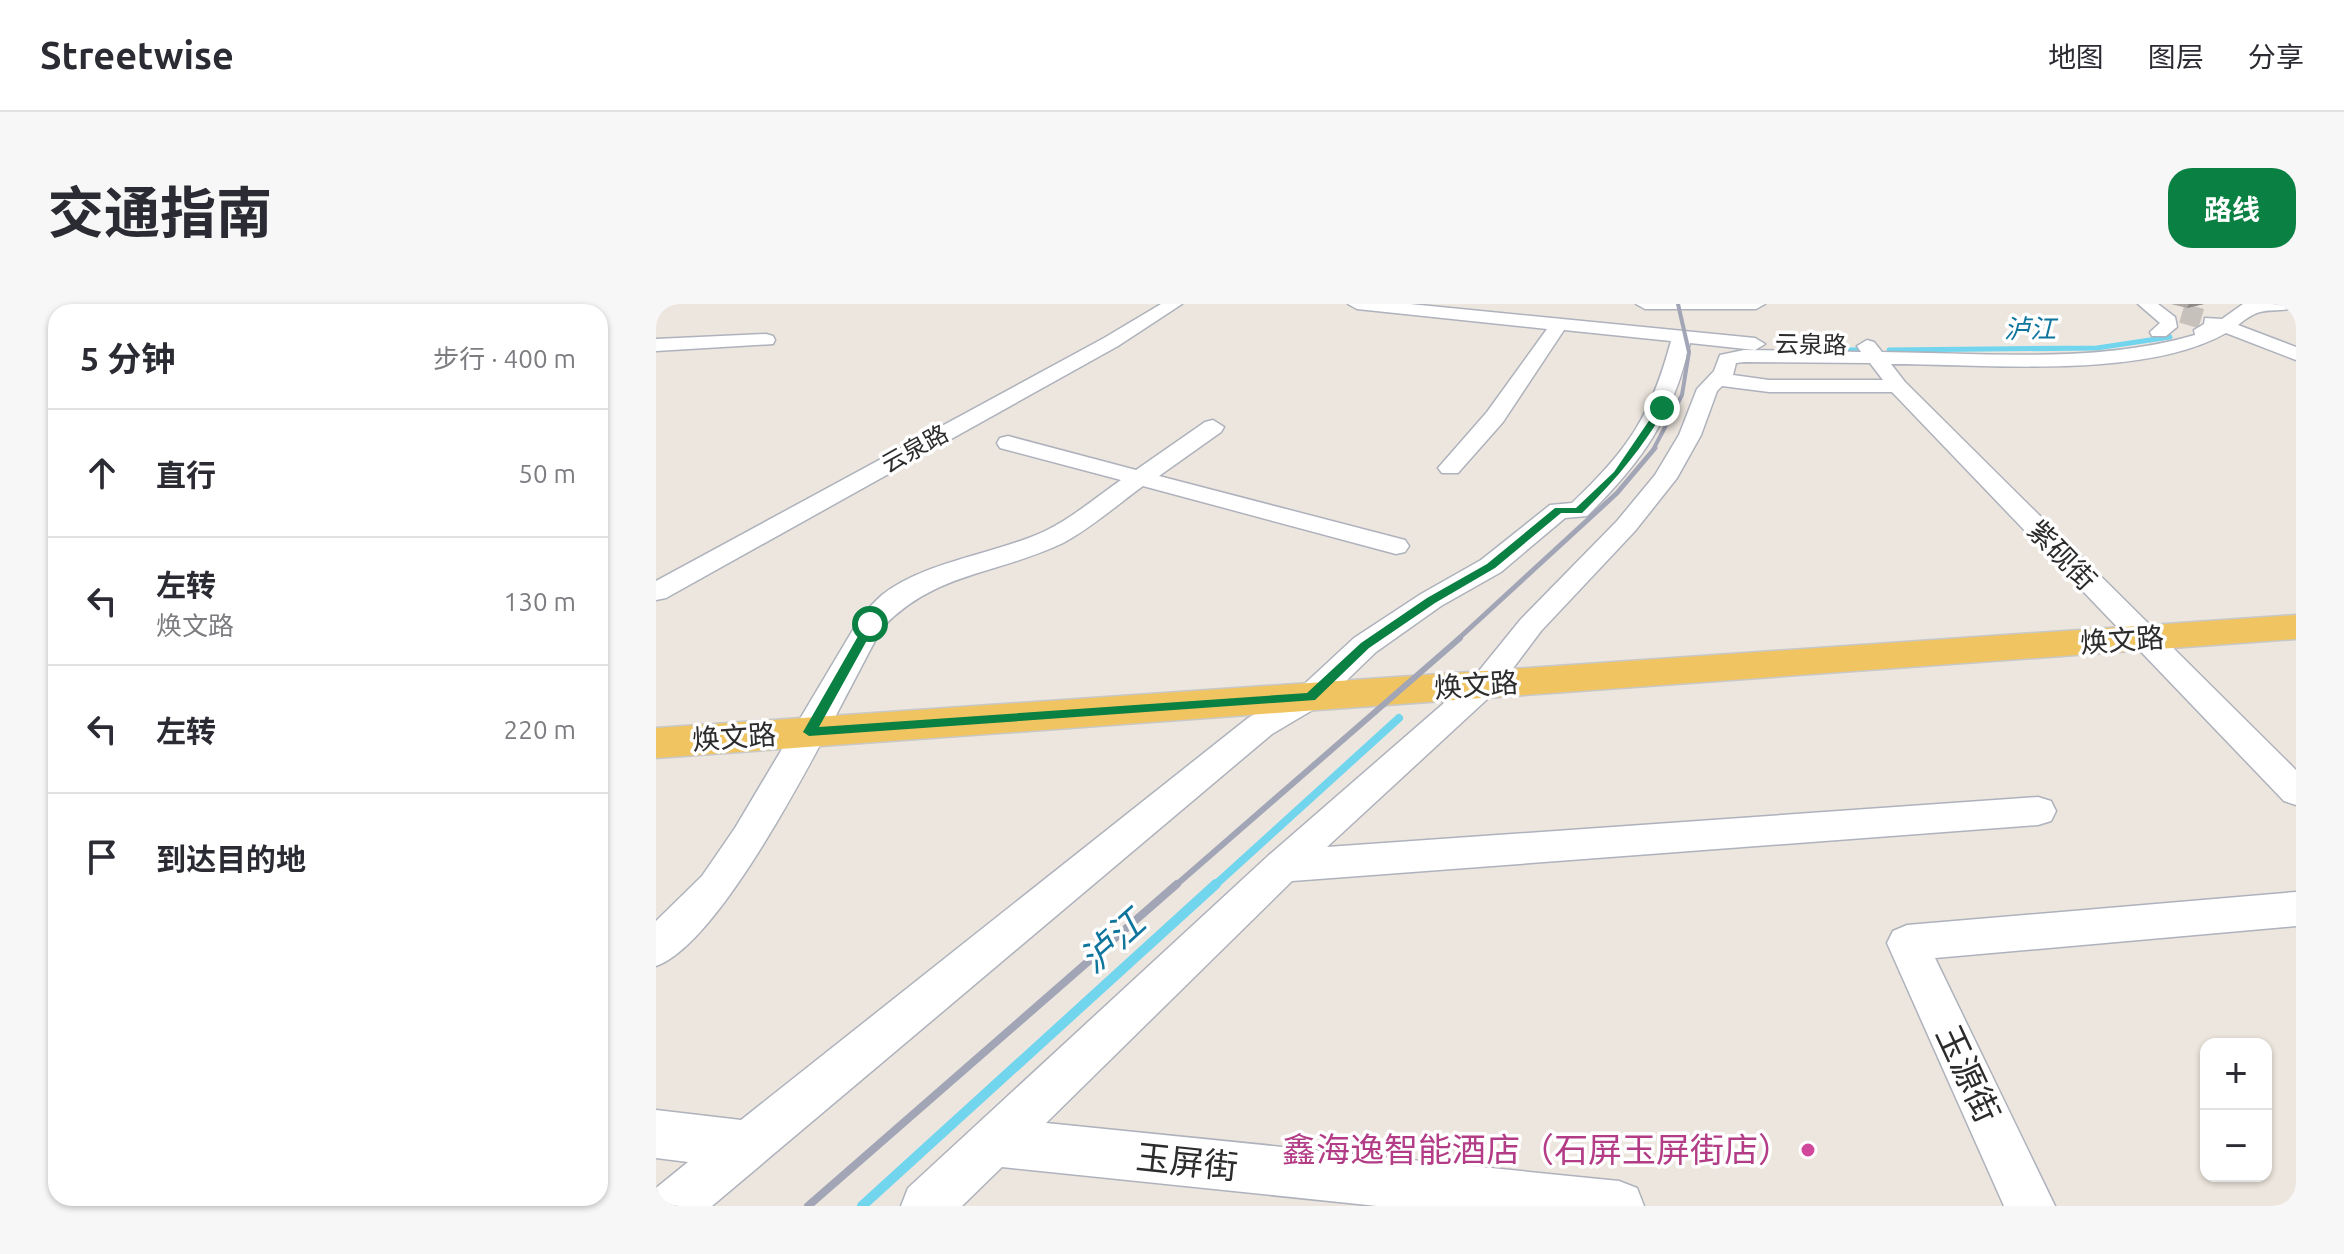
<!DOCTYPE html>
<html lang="zh">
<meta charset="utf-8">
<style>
body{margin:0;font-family:Ubuntu,"Noto Sans SC",sans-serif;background:#f7f7f7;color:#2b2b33}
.controls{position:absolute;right:24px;bottom:24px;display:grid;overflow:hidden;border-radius:16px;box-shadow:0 2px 6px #0004}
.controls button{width:72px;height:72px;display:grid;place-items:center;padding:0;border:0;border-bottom:2px solid #e1e1e2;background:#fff;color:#2b2b33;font:40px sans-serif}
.stop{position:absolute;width:24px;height:24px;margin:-18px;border:6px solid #0b8043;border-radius:50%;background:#fff}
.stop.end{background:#0b8043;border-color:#fff;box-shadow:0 2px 8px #0008}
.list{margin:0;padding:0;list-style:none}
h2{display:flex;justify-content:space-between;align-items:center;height:104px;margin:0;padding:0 32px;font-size:34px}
h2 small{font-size:26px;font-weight:400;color:#7c7c81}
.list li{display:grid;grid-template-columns:52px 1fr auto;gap:24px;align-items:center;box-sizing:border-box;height:128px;padding:0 32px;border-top:2px solid #e1e1e2}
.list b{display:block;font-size:30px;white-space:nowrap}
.list p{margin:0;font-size:26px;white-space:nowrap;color:#7c7c81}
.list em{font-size:26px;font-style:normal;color:#7c7c81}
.icon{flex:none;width:44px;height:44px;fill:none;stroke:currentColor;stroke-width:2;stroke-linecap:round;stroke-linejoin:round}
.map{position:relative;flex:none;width:1640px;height:902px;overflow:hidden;border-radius:24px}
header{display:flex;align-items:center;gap:48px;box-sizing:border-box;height:112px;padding:0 40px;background:#fff;border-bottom:2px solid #e1e1e2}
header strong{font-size:38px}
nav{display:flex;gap:44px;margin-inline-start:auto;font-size:28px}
.intro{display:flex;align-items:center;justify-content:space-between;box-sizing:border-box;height:192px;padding:0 48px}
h1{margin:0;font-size:56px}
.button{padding:20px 36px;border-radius:24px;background:#0b8043;color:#fff;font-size:28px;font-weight:700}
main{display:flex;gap:48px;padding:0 48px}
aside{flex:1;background:#fff;border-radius:24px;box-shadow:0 2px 6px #0004}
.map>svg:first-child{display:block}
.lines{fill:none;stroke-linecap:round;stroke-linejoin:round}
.stream-far2{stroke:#72d5ee;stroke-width:5}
.stream-far1{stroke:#72d5ee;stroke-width:8}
.stream{stroke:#72d5ee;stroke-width:10}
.minor-tunnel{stroke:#c6c1ba;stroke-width:20;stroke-dasharray:20 10;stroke-linecap:butt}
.minor-casing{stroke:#aeb2bc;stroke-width:3}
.major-casing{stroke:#c8c8c8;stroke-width:3}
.minor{fill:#fff;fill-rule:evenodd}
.major{fill:#f0c561;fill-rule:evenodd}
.rail-far3{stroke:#a1a5b6;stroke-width:4}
.rail-far2{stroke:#a1a5b6;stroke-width:5}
.rail-far1{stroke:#a1a5b6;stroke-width:6}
.rail{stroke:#a1a5b6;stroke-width:8}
.wall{fill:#ada9a2}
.shaded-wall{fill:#8d8984}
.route{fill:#0b8043}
.hotel-dot{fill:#d1479c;stroke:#fff;stroke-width:3}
.labels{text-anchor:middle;stroke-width:7;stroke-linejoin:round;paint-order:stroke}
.far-street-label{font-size:24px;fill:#2c2c2c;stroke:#fff}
.far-water-label{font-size:26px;font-style:italic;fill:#0f759d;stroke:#fff}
.street-label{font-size:28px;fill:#2c2c2c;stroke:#fff}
.near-street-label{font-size:34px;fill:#2c2c2c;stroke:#fff}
.near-hotel-label{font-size:34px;fill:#b23c85;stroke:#fff;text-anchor:end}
.near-water-label{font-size:36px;font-style:italic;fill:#0f759d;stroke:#fff}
</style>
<header>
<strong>Streetwise</strong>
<nav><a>地图</a><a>图层</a><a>分享</a></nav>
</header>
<div class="intro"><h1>交通指南</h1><a class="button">路线</a></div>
<main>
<aside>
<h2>5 分钟<small>步行 · 400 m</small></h2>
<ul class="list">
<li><svg class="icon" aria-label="ahead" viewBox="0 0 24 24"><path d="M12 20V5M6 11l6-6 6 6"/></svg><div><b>直行</b></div><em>50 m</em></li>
<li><svg class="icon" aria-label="left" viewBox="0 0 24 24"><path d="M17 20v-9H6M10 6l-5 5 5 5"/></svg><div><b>左转</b><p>焕文路</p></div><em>130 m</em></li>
<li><svg class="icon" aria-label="left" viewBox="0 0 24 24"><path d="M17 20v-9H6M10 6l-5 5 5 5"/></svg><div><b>左转</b></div><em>220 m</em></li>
<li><svg class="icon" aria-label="arrive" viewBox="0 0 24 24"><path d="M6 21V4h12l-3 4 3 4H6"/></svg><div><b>到达目的地</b></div></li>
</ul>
</aside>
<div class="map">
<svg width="1640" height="902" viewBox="0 0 1640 902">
<rect width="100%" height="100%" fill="#ede6de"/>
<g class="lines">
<g class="stream-far2">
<polyline points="1136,45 1202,46"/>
<polyline points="1233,46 1441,44 1514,33"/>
</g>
<polyline class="stream-far1" points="558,582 743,414"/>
<polyline class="stream" points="206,902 560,580"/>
<polyline class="minor-tunnel" points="1526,9 1553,17"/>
<g class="minor-casing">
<g id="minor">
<polygon points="505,0 526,0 462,42 10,294 0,296 0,277 448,34"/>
<path d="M692 0H754L1099 34 1109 40 1099 46 1034 39C1016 115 986 158 931 212L909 214 845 268 785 302 720 348 665 401 616 430 56 902H0V884L32 858 0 854V806L85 816 592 414 643 385 698 334 765 290 825 256 894 201 916 199C972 146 995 112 1015 37L908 26 847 118 802 169H786L782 164 831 108 891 25 701 5Z"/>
<polygon points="980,0 1109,0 1100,5 989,5"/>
<polygon points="1482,0 1502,0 1519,13 1521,23 1510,32 1496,32 1494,28 1504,19"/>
<path d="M1587 0H1640L1639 4C1611 10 1608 0 1582 21L1640 43V56L1570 29C1487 76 1330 60 1235 60L1249 78 1640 466V501L1628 497 1236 88H1113L1066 82 1061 87 1045 131 1021 174 979 227 885 327 840 387 671 543 1382 493 1395 497 1400 507 1395 517 1382 521 636 577 390 819 963 877 981 884 988 902H721L346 863 306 902H245L252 884 613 551 818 373 865 315 961 217 999 171 1023 131 1041 85 1058 67 1064 51 1088 46 1205 48 1201 42 1211 36 1218 38 1226 48C1329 49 1439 60 1539 31L1538 26 1548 20 1549 14 1566 15ZM1088 58 1214 59 1227 76H1113L1077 71 1080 59Z"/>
<polygon points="110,30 117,32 119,36 117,40 0,47 0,35"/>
<path d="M557 116 568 123 565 128 503 172 749 236 753 242 749 248 740 250 487 182C461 201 435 224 407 239 343 270 278 268 226 324 185 398 73 636 0 662V617L46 572 79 524 204 314C211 306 218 298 226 291 267 258 339 250 387 228 414 216 440 193 465 176L344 144 341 139 344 134 352 132 480 166 549 118Z"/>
<polygon points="1640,588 1640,622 1279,654 1399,902 1348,902 1231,639 1237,627 1251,621"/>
</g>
</g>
<g class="major-casing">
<polygon id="major" points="1640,311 1640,335 0,454 0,424"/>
</g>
<use href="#minor" class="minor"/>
<use href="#major" class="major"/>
<polyline class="rail-far3" points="997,146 1026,91 1033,48 1022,0"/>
<polyline class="rail-far2" points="801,336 961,189 999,144"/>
<polyline class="rail-far1" points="519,582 804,334"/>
<polyline class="rail" points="152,902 521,580"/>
</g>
<polygon class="wall" points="1515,0 1548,0 1531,4"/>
<polygon class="shaded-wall" points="1533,0 1548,0 1531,4"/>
<path class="route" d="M1003 102 1010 104C986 144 960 176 926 209H905L839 264 779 299 713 344 659 396 153 432 147 428 209 320 214 317 220 320 163 423 651 389 705 339 771 294 831 260 899 204H920L958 168Z"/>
<circle class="hotel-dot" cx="1152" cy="846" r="8"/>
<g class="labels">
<g class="far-street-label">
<text transform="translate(1155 41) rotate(1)" y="8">云泉路</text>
<text transform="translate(259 145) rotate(-29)" y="8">云泉路</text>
</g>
<g class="far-water-label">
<text x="1374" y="34">泸江</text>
</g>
<g class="street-label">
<text transform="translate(1406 251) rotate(46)" y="10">紫砚街</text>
<text transform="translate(1466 336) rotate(-4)" y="10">焕文路</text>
<text transform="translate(820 381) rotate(-4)" y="10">焕文路</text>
<text transform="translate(78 433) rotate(-4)" y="10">焕文路</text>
</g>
<g class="near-street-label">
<text transform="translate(1312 770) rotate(65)" y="12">玉源街</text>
<text transform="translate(531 858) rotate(6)" y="12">玉屏街</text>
</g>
<g class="near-hotel-label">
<text x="1136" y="858">鑫海逸智能酒店（石屏玉屏街店）</text>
</g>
<g class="near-water-label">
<text transform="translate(456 637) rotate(-42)" y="13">泸江</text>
</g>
</g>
</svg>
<div class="controls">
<button>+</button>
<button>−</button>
</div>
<div class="stop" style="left:214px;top:320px"></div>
<div class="stop end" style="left:1006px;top:104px"></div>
</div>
</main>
